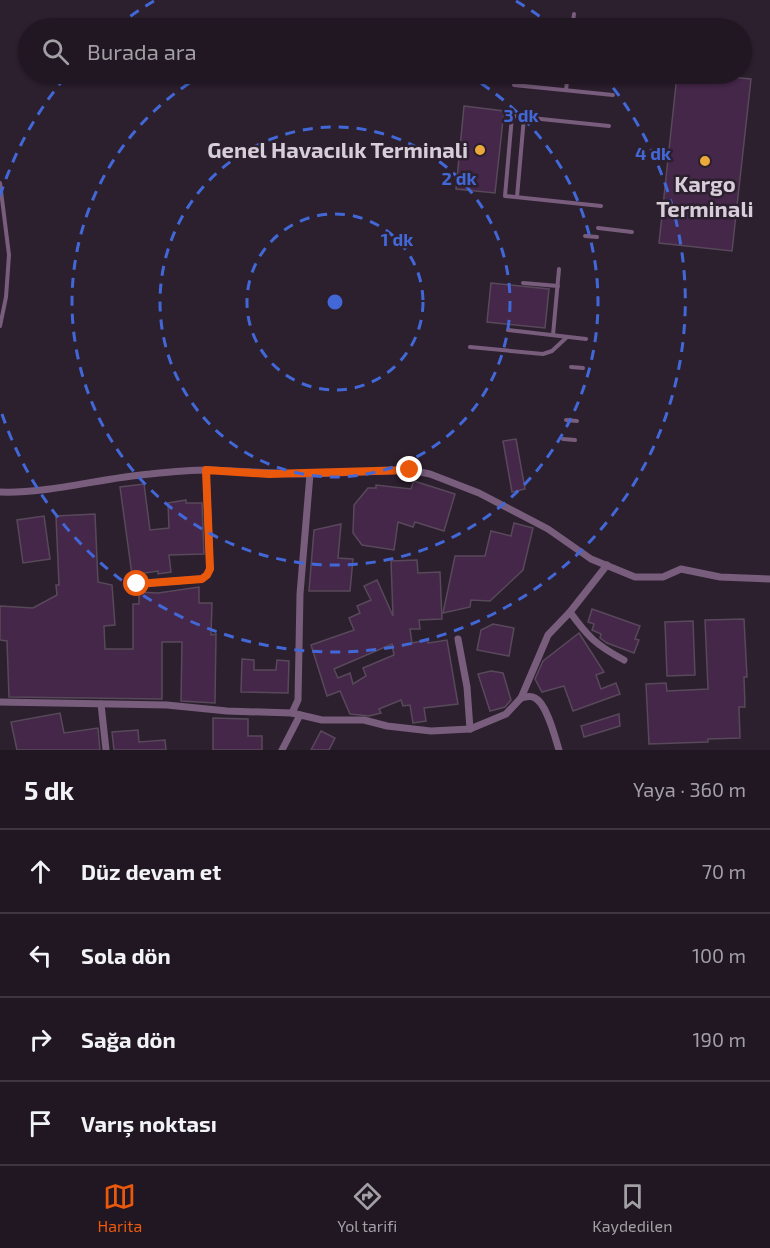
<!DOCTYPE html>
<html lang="tr">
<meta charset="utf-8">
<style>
body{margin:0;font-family:"Exo 2",sans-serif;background:#2d242f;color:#f1f3f6}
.stop{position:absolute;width:18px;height:18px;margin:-14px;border:4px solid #ea580c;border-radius:50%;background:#fff}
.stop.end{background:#ea580c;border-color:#fff;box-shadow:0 2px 6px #0008}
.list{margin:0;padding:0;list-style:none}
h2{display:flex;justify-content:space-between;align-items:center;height:78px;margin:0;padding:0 24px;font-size:26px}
h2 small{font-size:20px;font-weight:400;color:#a29fa5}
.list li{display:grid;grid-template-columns:39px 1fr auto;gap:18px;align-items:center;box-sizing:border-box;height:84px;padding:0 24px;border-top:2px solid #3e3640}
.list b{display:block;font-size:22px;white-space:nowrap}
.list em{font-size:20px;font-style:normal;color:#a29fa5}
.icon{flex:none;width:33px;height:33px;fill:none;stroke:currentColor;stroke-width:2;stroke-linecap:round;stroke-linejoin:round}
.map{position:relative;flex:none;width:770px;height:750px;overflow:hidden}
.search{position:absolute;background:#211722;box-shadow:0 2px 4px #0004;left:18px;right:18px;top:18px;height:66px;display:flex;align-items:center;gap:15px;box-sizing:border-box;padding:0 21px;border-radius:33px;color:#a29fa5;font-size:22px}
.sheet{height:414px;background:#211722}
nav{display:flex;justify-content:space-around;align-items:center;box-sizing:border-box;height:84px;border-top:2px solid #3e3640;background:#211722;font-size:16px;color:#a29fa5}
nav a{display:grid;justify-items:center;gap:3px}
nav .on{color:#ea580c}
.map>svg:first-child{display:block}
.building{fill:#45274a;stroke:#58495a;stroke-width:1.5;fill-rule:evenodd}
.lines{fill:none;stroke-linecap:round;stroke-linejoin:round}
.lane{stroke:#785d7c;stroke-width:4}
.street{stroke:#785d7c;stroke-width:7}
.route{stroke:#ea580c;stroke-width:8}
.ring{fill:none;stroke:#4268d8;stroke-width:3;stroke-dasharray:10 8}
.poi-dot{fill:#eba93a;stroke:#2c1f2e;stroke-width:2}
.labels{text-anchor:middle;stroke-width:5;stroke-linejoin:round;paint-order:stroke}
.poi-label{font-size:22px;font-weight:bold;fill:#d6ced8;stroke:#2c1f2e;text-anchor:end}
.centre{fill:#4268d8;stroke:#2c1f2e;stroke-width:3}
.ring-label{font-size:18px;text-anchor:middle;font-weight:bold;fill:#4268d8;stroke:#2c1f2e;stroke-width:5;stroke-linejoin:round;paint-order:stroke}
</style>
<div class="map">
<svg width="770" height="750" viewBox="0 0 770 750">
<rect width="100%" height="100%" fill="#2c1f2e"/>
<g class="building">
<polygon points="507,74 560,74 559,83 507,78"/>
<polygon points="691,74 731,74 731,77 751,79 732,251 659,243 677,75 690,76"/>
<polygon points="464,106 504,111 495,193 456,189"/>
<polygon points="491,283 549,289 545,328 487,322"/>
<polygon points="516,439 525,489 512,492 503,441"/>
<polygon points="414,481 455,494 444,531 415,522 413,527 398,522 394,550 362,545 353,533 354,505 368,488 376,488 376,485 411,489"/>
<polygon points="144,484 150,530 169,528 168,503 186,500 186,503 202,503 204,554 169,555 171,572 158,574 158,571 132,575 120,487"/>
<polygon points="95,514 98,582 112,585 115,625 104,626 105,649 133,649 133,604 139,604 139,592 158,593 199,587 199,603 212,603 211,635 216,634 215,703 181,701 182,642 162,642 162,699 9,697 7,641 0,640 0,606 33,608 57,595 56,585 59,585 56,516"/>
<polygon points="44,516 50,559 23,563 17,520"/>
<polygon points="514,523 533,528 523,570 490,601 471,600 470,607 443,613 455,556 485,556 491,531 511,536"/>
<polygon points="341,524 338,558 353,559 350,591 309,591 314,530"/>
<path d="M417 560 418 573 440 572 442 619 419 620 420 629H410L412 643 427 640 428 643 447 640 458 704 424 708 426 721 413 723 410 705 403 706 401 700 379 709 381 713 369 716 350 714 340 691 327 696 311 645 354 630 349 618 360 613 357 606 371 600 364 586 377 580 393 616 391 561ZM392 644 394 655 363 668 366 676 353 684 350 673 338 678 334 669Z"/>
<polygon points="592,609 640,626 635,639 639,640 634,653 607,643 600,638 601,634 592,630 594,624 588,622"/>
<polygon points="744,619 747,677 744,677 745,707 739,707 740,738 708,739 708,742 649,744 646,684 666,683 667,691 708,689 705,620"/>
<polygon points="693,621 695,675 667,676 665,622"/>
<polygon points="493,624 514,628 509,656 477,650 481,630"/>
<polygon points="579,633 604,672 596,675 601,689 616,683 620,694 573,711 564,686 542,692 535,679 543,661"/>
<polygon points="242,659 254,660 254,670 276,670 277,660 289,661 288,693 241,692"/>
<polygon points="491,671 503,673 511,700 505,707 490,711 478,674"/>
<polygon points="60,713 64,733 98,728 100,750 17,750 11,722"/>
<polygon points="619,714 620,726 584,737 581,726"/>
<polygon points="213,718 248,719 248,736 262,736 262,750 213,750"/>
<polygon points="138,730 139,742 165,740 166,750 114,750 112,732"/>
<polygon points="321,731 335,738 329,750 311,750"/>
</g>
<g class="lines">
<g class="lane">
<polyline points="572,28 574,14"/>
<polyline points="674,28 677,26 706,28"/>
<polyline points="612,74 641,76"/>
<polyline points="514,85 613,95"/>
<polyline points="566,90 568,74"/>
<polyline points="0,183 9,255 6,297 0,326"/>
<polyline points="517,197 524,117"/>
<polyline points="601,206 505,196 512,116 609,126"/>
<polyline points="598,228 632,232"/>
<polyline points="585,236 597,237"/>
<polyline points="523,283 558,286"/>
<polyline points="508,330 586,339"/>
<polyline points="553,335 559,269"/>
<polyline points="470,347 543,354 552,351 567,337"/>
<polyline points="571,367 583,368"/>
<polyline points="566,420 577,421"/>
<polyline points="563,439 575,440"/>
</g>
<g class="street">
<path d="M0 492C47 494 101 478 150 474 169 472 189 470 209 470 243 471 276 474 310 474"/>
<polyline points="137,584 202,579 207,575 210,569 206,470"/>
<path d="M570 612C588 637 596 645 624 660"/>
<polyline points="458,639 467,687 470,729"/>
<path d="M521 698C526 697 530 695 535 698 547 704 555 737 559 750"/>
<polyline points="0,702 167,705 227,711 292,713 298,700 300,594 310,474 410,470 430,474 479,493 548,529 591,559 635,577 663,577 681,569 720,577 770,579"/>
<polyline points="101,704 106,750"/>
<polyline points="292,713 322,720 364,720 387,726 431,731 470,729 506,714 521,698 548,635 570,612 607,565"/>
<polyline points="282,750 300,715"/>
</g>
</g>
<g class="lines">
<polyline class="route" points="137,584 202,579 207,575 210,569 206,470 269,474 410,470"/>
</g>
<g class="ring">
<circle cx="335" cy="302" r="88"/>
<circle cx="335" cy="302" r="175"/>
<path d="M466 74A263 263 0 1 1 204 74"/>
<path d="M0 196A351 351 0 0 1 68 74M116 27A351 351 0 0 1 154 1M516 1A351 351 0 0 1 554 27M602 74A351 351 0 1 1 0 408"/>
</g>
<g class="poi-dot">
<circle cx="480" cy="150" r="6"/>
<circle cx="705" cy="161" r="6"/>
</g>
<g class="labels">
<g class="poi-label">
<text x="468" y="158">Genel Havacılık Terminali</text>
<text x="705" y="192" text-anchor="middle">Kargo<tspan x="705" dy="25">Terminali</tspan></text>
</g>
</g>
<circle cx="335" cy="302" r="9" class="centre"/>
<g class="ring-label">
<text x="521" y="122">3 dk</text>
<text x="653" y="160">4 dk</text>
<text x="459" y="185">2 dk</text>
<text x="397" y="246">1 dk</text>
</g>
</svg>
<div class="stop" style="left:137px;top:584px"></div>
<div class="stop end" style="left:410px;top:470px"></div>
<div class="search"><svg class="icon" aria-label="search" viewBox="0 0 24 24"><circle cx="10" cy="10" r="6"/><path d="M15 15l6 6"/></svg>Burada ara</div>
</div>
<section class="sheet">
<h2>5 dk<small>Yaya · 360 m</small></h2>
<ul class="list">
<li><svg class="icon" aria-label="ahead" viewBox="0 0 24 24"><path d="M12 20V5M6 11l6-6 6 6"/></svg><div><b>Düz devam et</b></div><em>70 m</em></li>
<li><svg class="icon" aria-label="left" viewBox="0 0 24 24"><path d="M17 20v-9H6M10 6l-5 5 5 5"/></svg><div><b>Sola dön</b></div><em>100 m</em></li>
<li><svg class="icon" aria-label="right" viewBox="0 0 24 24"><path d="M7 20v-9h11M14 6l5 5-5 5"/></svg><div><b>Sağa dön</b></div><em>190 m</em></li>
<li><svg class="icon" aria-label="arrive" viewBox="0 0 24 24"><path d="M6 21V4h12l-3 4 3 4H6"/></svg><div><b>Varış noktası</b></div></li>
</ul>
</section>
<nav>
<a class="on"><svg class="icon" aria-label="map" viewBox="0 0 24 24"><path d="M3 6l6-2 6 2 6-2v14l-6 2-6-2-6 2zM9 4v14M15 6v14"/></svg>Harita</a>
<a><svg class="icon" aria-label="directions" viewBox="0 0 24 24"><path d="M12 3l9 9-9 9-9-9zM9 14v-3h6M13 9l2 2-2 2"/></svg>Yol tarifi</a>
<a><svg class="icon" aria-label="saved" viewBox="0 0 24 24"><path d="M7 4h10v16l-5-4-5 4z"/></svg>Kaydedilen</a>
</nav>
